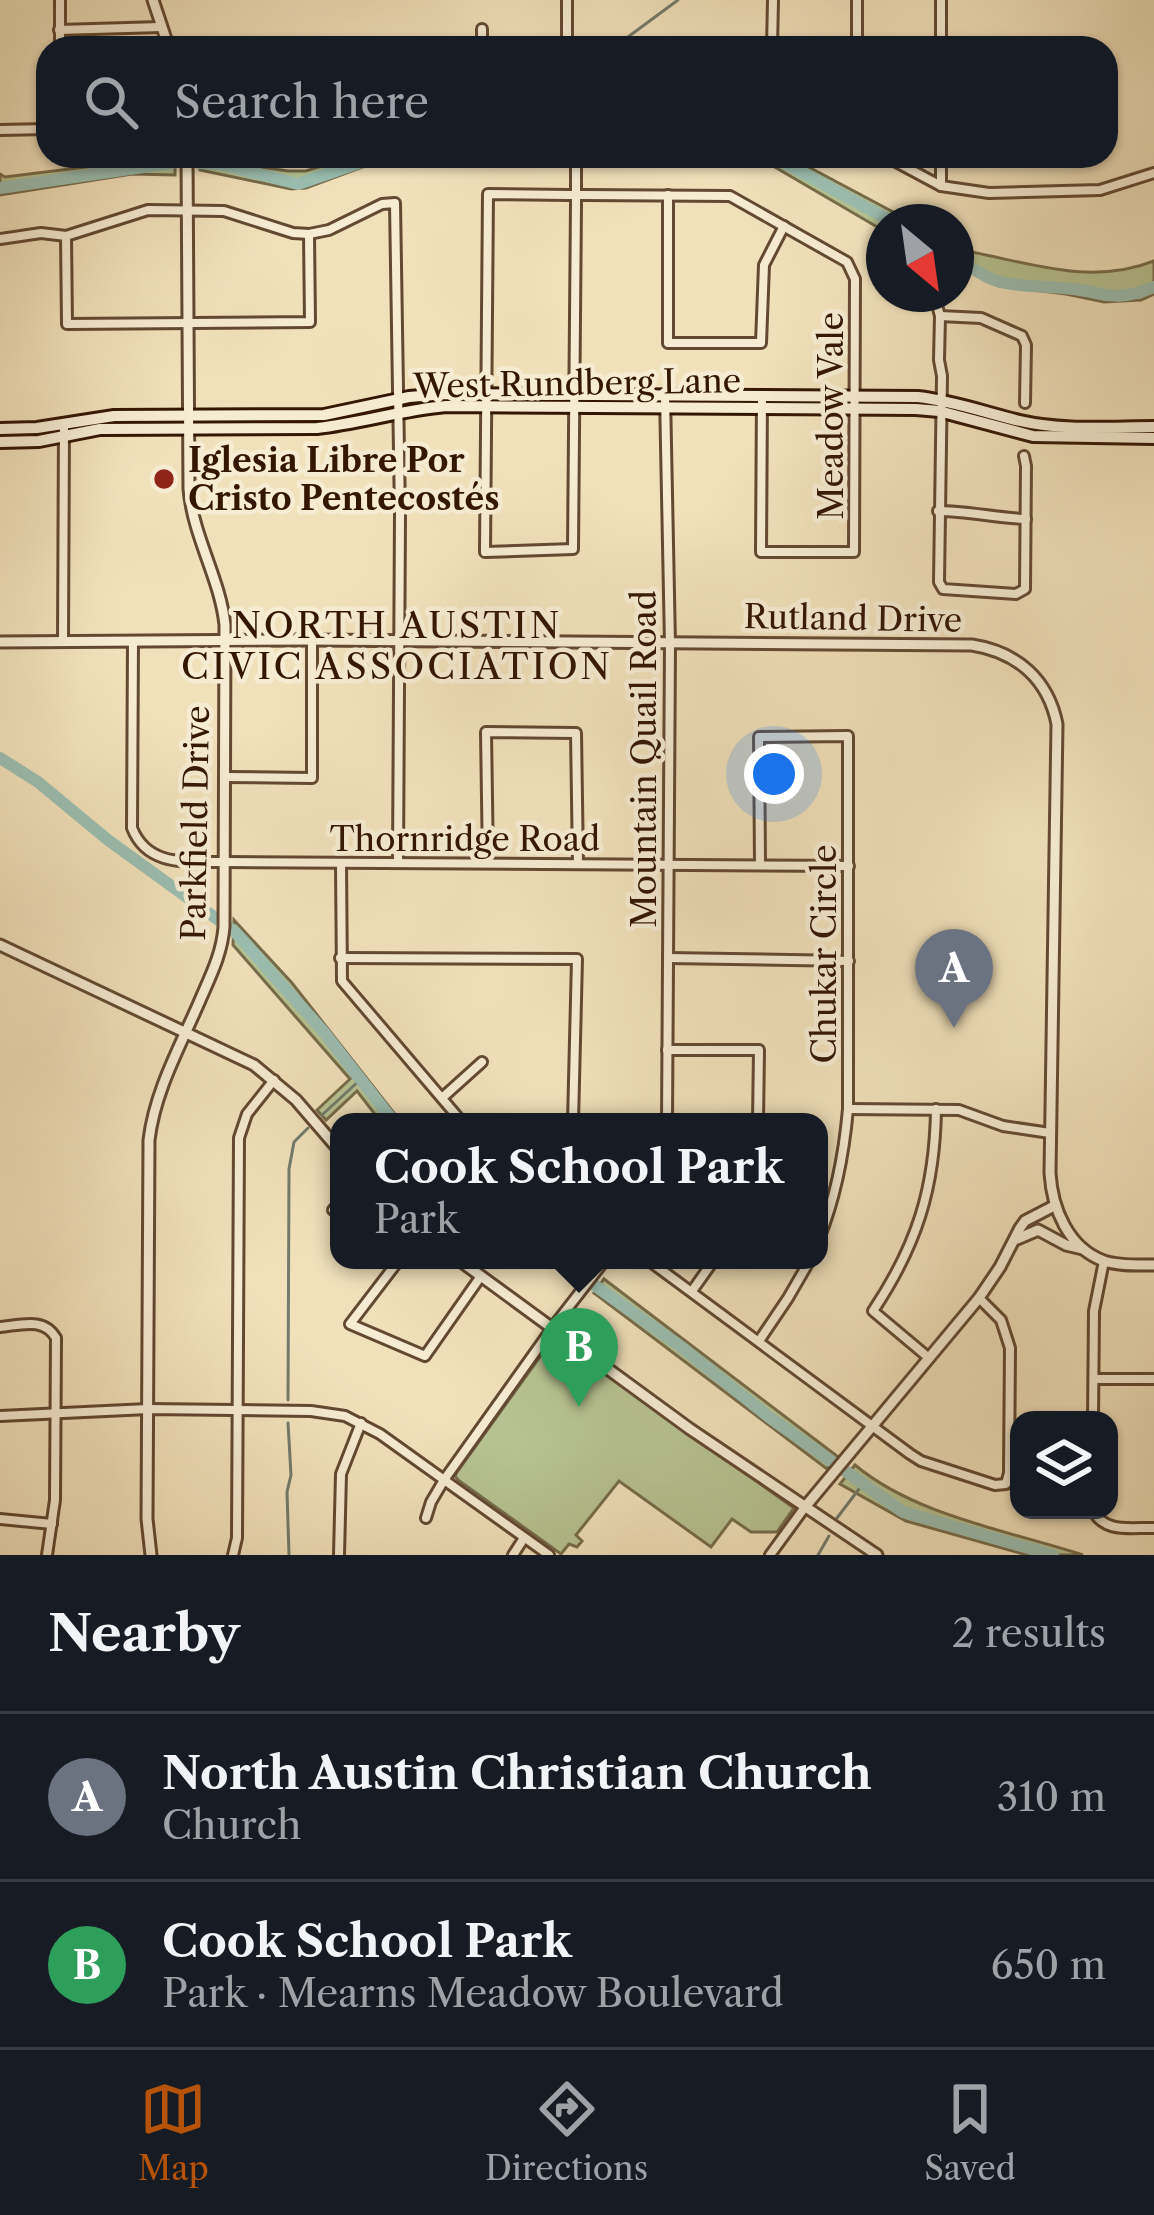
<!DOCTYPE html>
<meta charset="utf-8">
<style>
body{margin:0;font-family:"Libre Caslon Text",serif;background:#242831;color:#f1f3f6}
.controls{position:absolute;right:36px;bottom:36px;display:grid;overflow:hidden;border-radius:24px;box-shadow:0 3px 9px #0004}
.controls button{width:108px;height:108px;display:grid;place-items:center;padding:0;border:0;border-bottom:3px solid #363941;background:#171b24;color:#f1f3f6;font:60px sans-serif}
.compass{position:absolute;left:866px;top:204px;width:108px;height:108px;border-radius:50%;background:#171b24;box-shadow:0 3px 9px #0004;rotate:151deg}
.you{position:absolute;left:774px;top:774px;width:42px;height:42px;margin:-30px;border:9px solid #fff;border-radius:50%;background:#1a73e8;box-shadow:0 0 0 18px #1a73e833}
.badge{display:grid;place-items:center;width:78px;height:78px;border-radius:50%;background:#b45309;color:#fff;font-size:39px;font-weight:700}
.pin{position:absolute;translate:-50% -99px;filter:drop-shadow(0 3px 6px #0008)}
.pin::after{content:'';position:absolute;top:63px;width:42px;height:36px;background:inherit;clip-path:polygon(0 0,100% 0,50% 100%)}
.popup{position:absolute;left:330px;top:1113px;width:498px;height:156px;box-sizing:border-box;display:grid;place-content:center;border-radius:24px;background:#171b24;filter:drop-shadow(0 3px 9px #0005);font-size:39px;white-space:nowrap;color:#9ea1a6}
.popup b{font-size:45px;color:#f1f3f6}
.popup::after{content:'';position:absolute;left:50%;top:100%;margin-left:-24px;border:24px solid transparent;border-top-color:#171b24}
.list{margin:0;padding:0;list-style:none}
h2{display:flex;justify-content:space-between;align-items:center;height:156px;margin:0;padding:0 48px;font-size:51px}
h2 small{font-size:39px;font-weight:400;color:#9ea1a6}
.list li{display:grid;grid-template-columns:78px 1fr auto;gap:36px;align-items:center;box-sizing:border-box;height:168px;padding:0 48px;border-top:3px solid #363941}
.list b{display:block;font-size:45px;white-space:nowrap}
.list p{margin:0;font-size:39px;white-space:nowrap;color:#9ea1a6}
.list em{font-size:39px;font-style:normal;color:#9ea1a6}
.icon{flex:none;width:66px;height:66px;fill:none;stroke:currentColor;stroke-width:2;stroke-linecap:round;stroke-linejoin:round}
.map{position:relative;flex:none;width:1154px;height:1555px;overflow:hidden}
.search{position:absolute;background:#171b24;box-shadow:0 3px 9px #0004;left:36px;right:36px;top:36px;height:132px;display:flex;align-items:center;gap:30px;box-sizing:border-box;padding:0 42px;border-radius:36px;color:#9ea1a6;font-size:45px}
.sheet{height:492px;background:#171b24}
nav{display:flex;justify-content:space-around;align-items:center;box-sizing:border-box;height:168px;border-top:3px solid #363941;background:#171b24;font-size:33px;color:#9ea1a6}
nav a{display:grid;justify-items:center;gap:6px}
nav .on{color:#b45309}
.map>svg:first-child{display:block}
.green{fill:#b7c392;stroke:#766c4b;stroke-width:3}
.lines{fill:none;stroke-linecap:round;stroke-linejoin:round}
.stream{stroke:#727b6c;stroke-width:3}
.river{stroke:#9bbeb1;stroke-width:12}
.minor-casing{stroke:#634932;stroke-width:14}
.tertiary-casing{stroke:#634932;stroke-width:15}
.secondary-casing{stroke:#341604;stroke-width:16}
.minor{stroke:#f6ecd3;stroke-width:8}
.tertiary{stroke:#f6ecd3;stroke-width:9}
.secondary{stroke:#f6ecd3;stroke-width:10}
.poi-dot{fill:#8f2418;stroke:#f6ecd3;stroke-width:4.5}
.labels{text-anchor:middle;stroke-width:9;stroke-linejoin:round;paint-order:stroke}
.street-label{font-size:33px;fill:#341604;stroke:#f6ecd3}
.poi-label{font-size:33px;font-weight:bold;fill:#341604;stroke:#f6ecd3;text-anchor:start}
.neighbourhood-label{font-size:36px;letter-spacing:3px;fill:#341604;stroke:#f6ecd3}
</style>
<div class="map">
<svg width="1154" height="1555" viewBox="0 0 1154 1555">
<rect width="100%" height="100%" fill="#f1e1bb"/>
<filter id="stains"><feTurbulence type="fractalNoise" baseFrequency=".00167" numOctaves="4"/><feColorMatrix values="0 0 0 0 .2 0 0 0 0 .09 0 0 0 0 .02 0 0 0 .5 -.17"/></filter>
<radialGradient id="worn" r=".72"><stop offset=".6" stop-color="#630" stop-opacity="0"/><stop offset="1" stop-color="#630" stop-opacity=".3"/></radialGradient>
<g class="green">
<polygon points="175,156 175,175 132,174 0,195 0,174 5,177"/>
<polygon points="352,156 418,156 373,163 306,188 291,189 200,170 199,158 288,171 306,171"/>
<polygon points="756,156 788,156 912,222 884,222 884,231"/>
<path d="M956 245 967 251C1030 263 1092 286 1154 261V294L1141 300 1104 302 1066 294 999 286 956 264Z"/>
<polygon points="234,920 292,983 401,1122 381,1122 357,1091 326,1120 317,1110 350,1079 233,945"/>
<polygon points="604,1279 837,1456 827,1469 594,1293"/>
<polygon points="557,1338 794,1508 777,1532 751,1532 732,1519 711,1547 619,1481 576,1535 582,1541 577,1547 569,1544 561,1554 458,1480 455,1476 457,1472 550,1343"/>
<path d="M855 1465C916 1516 1010 1531 1083 1555H1027L906 1521 840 1484Z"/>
</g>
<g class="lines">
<g class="stream">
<polyline points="613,48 678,0"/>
<polyline points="322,1115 361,1079"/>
<polyline points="288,1400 289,1169 294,1142 308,1128"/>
<polyline points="288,1423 291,1475 287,1492 289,1555"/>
<polyline points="837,1518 862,1485"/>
<polyline points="818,1555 829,1536"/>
</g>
<g class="river">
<polyline points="772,156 893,222"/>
<polyline points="199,163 219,164 298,184 379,156"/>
<polyline points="0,188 177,162"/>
<path d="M956 258C969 265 983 277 997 281 1018 287 1040 286 1062 288 1103 290 1110 305 1154 287"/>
<polyline points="0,758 38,782 108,840 235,932 323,1031 394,1122"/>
<polyline points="565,1260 576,1272 684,1349 769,1417 903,1512 1053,1555"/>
</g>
<g class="minor-casing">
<g id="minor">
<polyline points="567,0 567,48"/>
<polyline points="59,30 161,27"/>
<polyline points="60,48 60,0"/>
<polyline points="482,48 482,29"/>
<polyline points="772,48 773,0"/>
<polyline points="857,48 857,0"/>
<polyline points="941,48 941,0"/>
<polyline points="0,130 48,129"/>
<polyline points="576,156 576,202 573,549 485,552 488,194 569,195 584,195 730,196 847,262 855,279 854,552 761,552 762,396"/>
<polyline points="885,156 941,186 989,193 1100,190 1154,173"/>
<polyline points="941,186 941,156"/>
<polyline points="668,195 668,343 761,343 764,265 784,226"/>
<polyline points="66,236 67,324 310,322 309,234"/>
<polyline points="0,239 41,233 66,236 148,210 224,211 293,233 309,234 329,230 382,204 395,203 400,514 398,862"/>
<polyline points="934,294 940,316 939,360 942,376 939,582 943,589 1016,594 1025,589 1026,466 1024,456"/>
<polyline points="940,316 981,318 1022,336 1026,345 1025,403"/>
<polyline points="665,395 670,644 667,1122"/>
<path d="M938 511C968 511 996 518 1026 519"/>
<path d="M133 641 132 828C148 868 188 861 224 862L849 866"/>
<polyline points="63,642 64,424"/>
<polyline points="225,777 312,778 312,640"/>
<polyline points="341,863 342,981 462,1122"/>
<polyline points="488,863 486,732 576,733 578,864"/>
<path d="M760 864 759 737 848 736V1109C844 1154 836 1197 819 1239"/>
<polyline points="340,958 577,959 573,1122"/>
<polyline points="668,958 849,961"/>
<polyline points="667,1050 759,1050 758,1122"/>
<polyline points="442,1098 482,1062"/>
<polyline points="848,1109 959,1110 1003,1126 1050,1133"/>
<polyline points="333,1210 339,1204"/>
<polyline points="399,1260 350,1324 425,1356 481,1276"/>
<polyline points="648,1260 910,1454 921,1461 995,1485 1006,1484 1009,1473 1010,1348 1001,1320 979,1298"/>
<polyline points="692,1291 714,1260"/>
<path d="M0 1327C21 1325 44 1317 56 1338L55 1500 47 1555"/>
<polyline points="759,1341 788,1298 810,1260"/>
<path d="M929 1358 873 1311C917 1245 935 1188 936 1109"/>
<polyline points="1094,1379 1154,1379"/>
<polyline points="0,1416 148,1409 311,1411 345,1416 380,1434 549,1555"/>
<polyline points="1093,1420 1094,1311 1104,1261"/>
<path d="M1093 1510C1104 1534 1132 1527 1154 1528"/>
<polyline points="426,1518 431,1502 444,1480 553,1327 605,1260"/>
<polyline points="0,1519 52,1524"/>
<polyline points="233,1555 237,1538 239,1138 247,1114 274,1080"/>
<polyline points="339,1555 341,1474 361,1423"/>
<polyline points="513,1555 524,1538"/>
<polyline points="770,1555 805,1507"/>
</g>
</g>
<g class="tertiary-casing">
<g id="tertiary">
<polyline points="153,0 169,48"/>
<path d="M0 642 312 640 972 645C1017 652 1048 679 1057 724L1050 1173C1052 1208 1068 1248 1104 1261 1119 1266 1139 1265 1154 1265"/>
<polyline points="0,945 254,1065 296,1100 339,1150"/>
<polyline points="1017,1239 1038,1230 1066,1245 1083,1249"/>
<polyline points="459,1260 690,1429 877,1555"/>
<polyline points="805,1507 979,1298 1000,1267 1020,1228 1025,1221 1054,1206"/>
<path d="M151 1555 147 1519 149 1140C155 1090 181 1045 201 998 211 975 222 953 224 927L225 625C220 578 193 537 189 489L187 156"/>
</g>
</g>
<g class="secondary-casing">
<g id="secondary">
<path d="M0 429 37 428 114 416 324 415 409 397 446 394 918 397C954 401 986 413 1020 421 1063 431 1110 427 1154 427"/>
<path d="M0 442 39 441 100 429 317 428C361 423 402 410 446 406L916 409 939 411 1033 436 1154 438"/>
</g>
</g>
<use href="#minor" class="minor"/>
<use href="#tertiary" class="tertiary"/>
<use href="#secondary" class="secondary"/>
</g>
<circle class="poi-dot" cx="164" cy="479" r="12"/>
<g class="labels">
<g class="street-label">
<text transform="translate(577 383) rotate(-1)" y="12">West Rundberg Lane</text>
<text transform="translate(831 416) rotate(-90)" y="12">Meadow Vale</text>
<text transform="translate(853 618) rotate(1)" y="12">Rutland Drive</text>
<text transform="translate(644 759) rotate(-90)" y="12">Mountain Quail Road</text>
<text transform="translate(195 823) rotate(-89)" y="12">Parkfield Drive</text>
<text x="465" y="851">Thornridge Road</text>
<text transform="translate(824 954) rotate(-90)" y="12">Chukar Circle</text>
</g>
<g class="poi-label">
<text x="188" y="472">Iglesia Libre Por<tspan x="188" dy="38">Cristo Pentecostés</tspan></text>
</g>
<g class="neighbourhood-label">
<text x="397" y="638">NORTH AUSTIN<tspan x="397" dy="41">CIVIC ASSOCIATION</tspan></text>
</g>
</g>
<rect width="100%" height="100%" filter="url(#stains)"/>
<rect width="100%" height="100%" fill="url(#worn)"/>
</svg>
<div class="controls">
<button><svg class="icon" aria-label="layers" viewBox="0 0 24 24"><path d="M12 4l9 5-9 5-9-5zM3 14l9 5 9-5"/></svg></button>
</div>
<svg class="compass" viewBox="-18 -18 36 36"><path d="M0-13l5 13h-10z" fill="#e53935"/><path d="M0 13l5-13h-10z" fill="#9ea1a6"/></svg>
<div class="you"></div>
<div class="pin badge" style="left:954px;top:1028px;background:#6b7280">A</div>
<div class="pin badge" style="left:579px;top:1407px;background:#2e9e5b">B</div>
<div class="popup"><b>Cook School Park</b>Park</div>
<div class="search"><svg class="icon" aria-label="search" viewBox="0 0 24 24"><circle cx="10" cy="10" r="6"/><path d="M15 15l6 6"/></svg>Search here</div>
</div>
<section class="sheet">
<h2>Nearby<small>2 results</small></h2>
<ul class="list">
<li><span class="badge" style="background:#6b7280">A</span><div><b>North Austin Christian Church</b><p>Church</p></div><em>310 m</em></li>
<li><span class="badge" style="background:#2e9e5b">B</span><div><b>Cook School Park</b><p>Park · Mearns Meadow Boulevard</p></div><em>650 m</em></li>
</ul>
</section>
<nav>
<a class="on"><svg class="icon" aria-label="map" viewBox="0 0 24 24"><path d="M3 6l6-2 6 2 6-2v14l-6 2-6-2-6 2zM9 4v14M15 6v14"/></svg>Map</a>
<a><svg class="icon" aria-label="directions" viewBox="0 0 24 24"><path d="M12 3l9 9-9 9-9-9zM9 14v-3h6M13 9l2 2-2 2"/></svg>Directions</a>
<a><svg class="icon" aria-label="saved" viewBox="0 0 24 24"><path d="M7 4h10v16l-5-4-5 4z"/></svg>Saved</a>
</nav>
